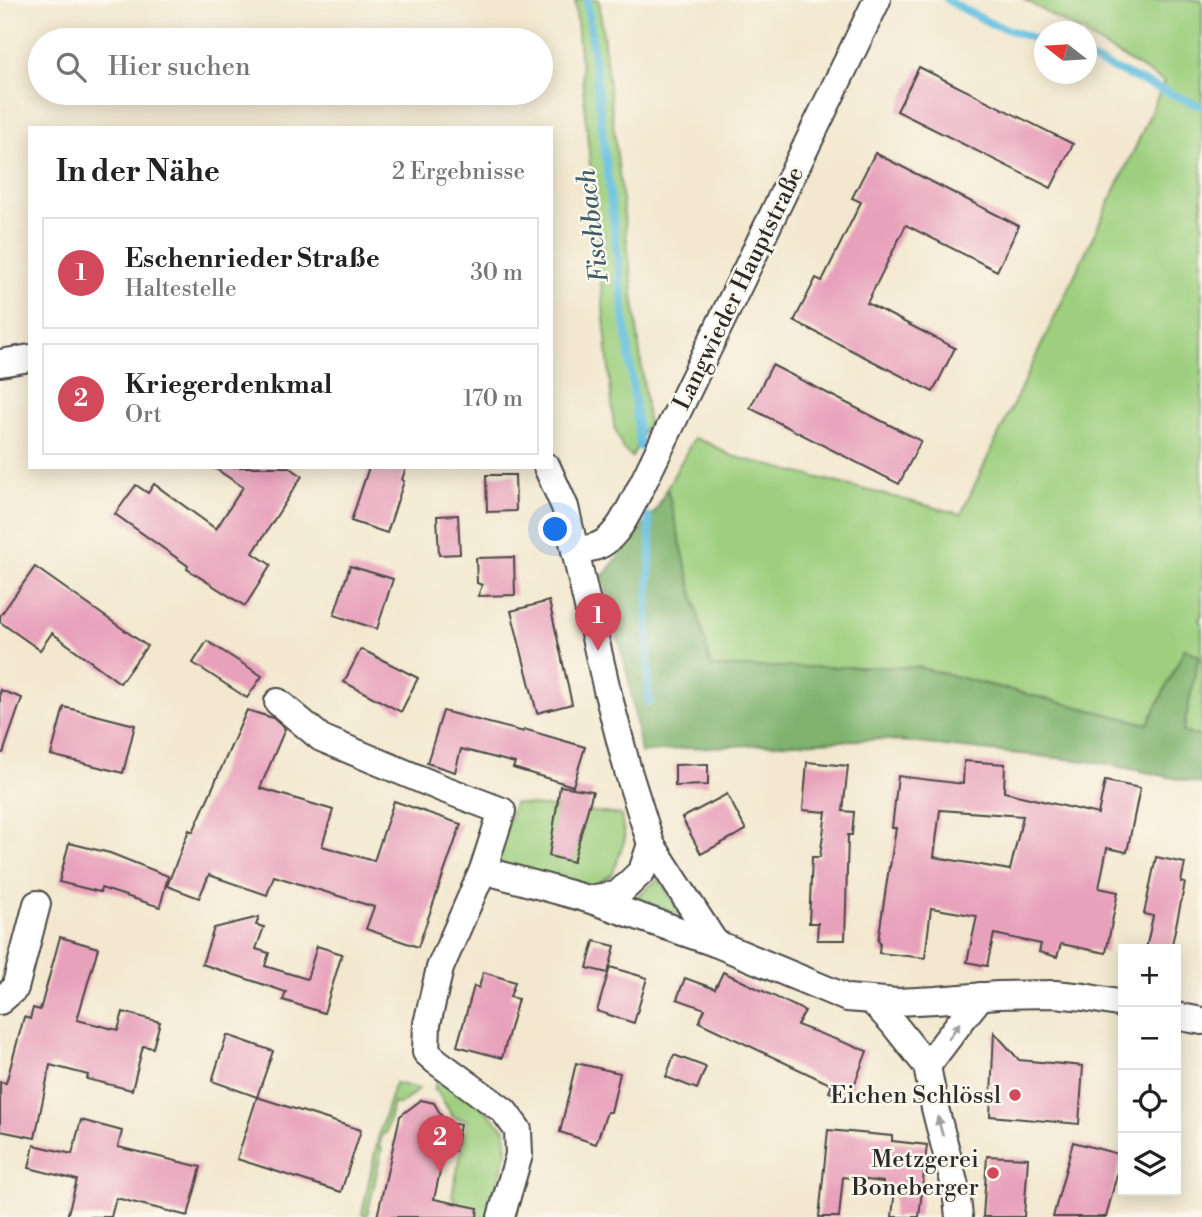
<!DOCTYPE html>
<html lang="de">
<meta charset="utf-8">
<style>
body{margin:0;font-family:"Libre Bodoni",serif;background:#f2f2f2;color:#222}
.controls{position:absolute;right:21px;bottom:21px;display:grid;overflow:hidden;border-radius:0px;box-shadow:0 4px 18px #0003}
.controls button{width:63px;height:63px;display:grid;place-items:center;padding:0;border:0;border-bottom:2px solid #e0e0e0;background:#fff;color:#222;font:35px sans-serif}
.compass{position:absolute;left:1034px;top:21px;width:63px;height:63px;border-radius:50%;background:#fff;box-shadow:0 4px 18px #0003;rotate:287deg}
.you{position:absolute;left:556px;top:530px;width:24px;height:24px;margin:-18px;border:5px solid #fff;border-radius:50%;background:#1a73e8;box-shadow:0 0 0 10px #1a73e833}
.badge{display:grid;place-items:center;width:46px;height:46px;border-radius:50%;background:#d1495b;color:#fff;font-size:23px;font-weight:700}
.pin{position:absolute;translate:-50% -58px;filter:drop-shadow(0 2px 4px #0008)}
.pin::after{content:'';position:absolute;top:37px;width:24px;height:21px;background:inherit;clip-path:polygon(0 0,100% 0,50% 100%)}
.list{margin:0;padding:0;list-style:none}
h2{display:flex;justify-content:space-between;align-items:center;height:91px;margin:0;padding:0 28px;font-size:30px}
h2 small{font-size:23px;font-weight:400;color:#767676}
.list li{display:grid;grid-template-columns:46px 1fr auto;gap:21px;align-items:center;box-sizing:border-box;height:112px;margin:0 14px 14px;padding:0 14px;border:2px solid #e0e0e0;border-radius:0px}
.list b{display:block;font-size:26px;white-space:nowrap}
.list p{margin:0;font-size:23px;white-space:nowrap;color:#767676}
.list em{font-size:23px;font-style:normal;color:#767676}
.icon{flex:none;width:38px;height:38px;fill:none;stroke:currentColor;stroke-width:2;stroke-linecap:round;stroke-linejoin:round}
.map{position:relative;flex:none;width:1202px;height:1217px;overflow:hidden}
.search{position:absolute;background:#fff;box-shadow:0 4px 18px #0003;left:28px;top:28px;width:525px;height:77px;display:flex;align-items:center;gap:18px;box-sizing:border-box;padding:0 24px;border-radius:38px;color:#767676;font-size:26px}
.panel{position:absolute;background:#fff;box-shadow:0 4px 18px #0003;left:28px;top:126px;width:525px;height:343px;border-radius:0px}
.map>svg:first-child{display:block}
.green{fill:#9dcf7e;stroke:#647d54;stroke-width:2}
.forest{fill:#7eb26d;stroke:#546e4c;stroke-width:2}
.lines{fill:none;stroke-linecap:round;stroke-linejoin:round}
.stream{stroke:#61bedf;stroke-width:8}
.building{fill:#e8a1bb;fill-rule:evenodd}
.minor-casing{stroke:#494744;stroke-width:30}
.minor{stroke:#fff;stroke-width:26}
.oneway{fill:#a0a0a0}
.poi-dot{fill:#d1495b;stroke:#fbf7ec;stroke-width:2.5}
.labels{text-anchor:middle;stroke-width:5;stroke-linejoin:round;paint-order:stroke}
.street-label{font-size:24px;fill:#2b2b2b;stroke:#fbf7ec}
.poi-label{font-size:24px;fill:#2b2b2b;stroke:#fbf7ec;text-anchor:end}
.water-label{font-size:26px;font-style:italic;fill:#3e5e6a;stroke:#fbf7ec}
</style>
<div class="map">
<svg width="1202" height="1217" viewBox="0 0 1202 1217">
<rect width="100%" height="100%" fill="#fbf7ec"/>
<filter id="ink" filterUnits="userSpaceOnUse"><feTurbulence type="fractalNoise" baseFrequency=".0143" numOctaves="2"/><feDisplacementMap in="SourceGraphic" scale="14" xChannelSelector="R" yChannelSelector="G"/><feConvolveMatrix kernelMatrix="1 2 1 2 8 2 1 2 1" color-interpolation-filters="sRGB"/></filter>
<filter id="wash" filterUnits="userSpaceOnUse"><feTurbulence type="fractalNoise" baseFrequency=".00686" numOctaves="4" result="noise"/><feDisplacementMap in="SourceGraphic" scale="28" xChannelSelector="R" yChannelSelector="G"/><feGaussianBlur stdDeviation="1.57" result="paint"/><feColorMatrix in="noise" values="0 0 0 0 0 0 0 0 0 0 0 0 0 0 0 0 0 1.4 0 .05"/><feComposite in="paint" operator="in"/></filter>
<g filter="url(#wash)">
<rect width="100%" height="100%" fill="#f3e8cf"/>
<g class="green">
<polygon points="575,0 599,0 648,422 632,457 623,449 614,426"/>
<polygon points="1025,0 1202,0 1202,614 1199,621 1202,623 1202,737 1183,732 1199,656 1185,649 1148,724 917,667 711,667 667,488 694,438 708,443 732,456 961,514 1136,146 1164,82 1087,36 1086,32 1079,31"/>
<polygon points="514,803 621,815 625,839 612,875 590,887 495,864"/>
<polygon points="658,879 682,915 632,901"/>
<polygon points="440,1069 505,1129 507,1150 489,1217 456,1217 461,1206 452,1196 468,1120 453,1117 437,1091 434,1090"/>
<polygon points="395,1083 419,1089 400,1105 393,1103 386,1133 383,1133 379,1147 382,1149 367,1216 362,1214 379,1134"/>
</g>
<polygon class="forest" points="667,488 711,667 917,667 1148,724 1185,648 1199,656 1183,732 1202,737 1202,784 1103,763 880,739 689,748 641,753 629,681 603,576 657,509"/>
<g class="lines">
<g class="stream">
<polyline points="587,0 640,447"/>
<polyline points="947,0 990,23 1044,42"/>
<polyline points="1086,57 1202,107"/>
<polyline points="648,516 651,546 647,623 649,702"/>
</g>
</g>
<g id="blocks">
<g class="building">
<polygon points="919,67 1073,144 1051,188 897,111"/>
<polygon points="875,153 1019,226 997,271 906,225 867,303 955,348 933,392 794,321 816,278 822,281 861,202 852,198"/>
<polygon points="772,365 921,441 899,484 750,408"/>
<polygon points="213,467 289,467 302,476 253,553 271,565 245,606 187,569 188,566 115,514 136,485 148,493 154,484 216,529 243,487"/>
<polygon points="369,467 406,467 402,480 404,481 387,533 351,521"/>
<polygon points="486,475 515,475 516,511 487,512"/>
<polygon points="458,515 460,554 439,555 437,516"/>
<polygon points="514,557 515,595 478,596 482,585 477,583 476,558"/>
<polygon points="350,566 393,579 377,629 334,615"/>
<polygon points="35,567 147,646 120,683 52,633 40,650 0,622 0,616"/>
<polygon points="549,601 572,704 537,713 511,611"/>
<polygon points="207,641 262,676 247,698 193,663"/>
<polygon points="361,649 418,678 401,712 344,682"/>
<polygon points="0,690 22,698 3,753 0,752"/>
<polygon points="64,707 135,725 123,773 51,755"/>
<polygon points="247,710 273,718 285,729 260,788 333,810 322,846 374,861 394,801 461,824 418,947 366,929 374,907 274,876 267,895 209,875 199,898 167,886 189,830 193,832"/>
<polygon points="443,711 524,732 524,729 585,747 573,786 513,768 515,763 461,749 455,772 427,763"/>
<path d="M964 761 1005 764 1004 792 1098 814 1105 781 1140 788 1127 852 1107 848 1099 888 1118 892 1106 953 1061 944 1057 957 1039 952 1041 944 994 934 987 966 967 962 977 916 931 908 925 958 879 953 880 942 878 941 889 867H890L896 828H892L898 776 963 784ZM940 810 1023 816 1010 870 934 857Z"/>
<polygon points="807,762 848,766 843,811 854,812 852,835 848,835 845,940 817,940 818,923 809,923 812,857 820,857 826,812 803,810"/>
<polygon points="708,764 708,785 675,786 675,765"/>
<polygon points="560,786 593,791 573,862 549,856"/>
<polygon points="727,794 746,830 701,854 682,818"/>
<polygon points="69,843 110,853 168,876 160,907 101,888 100,892 59,882"/>
<polygon points="1156,857 1185,863 1181,882 1185,883 1171,949 1146,949 1153,916 1144,914"/>
<polygon points="259,917 256,925 264,927 256,949 269,953 265,966 307,979 317,946 342,954 324,1013 283,1000 286,992 202,964 214,928"/>
<polygon points="60,937 98,948 77,1020 118,1030 123,1012 160,1022 153,1048 143,1046 132,1090 87,1079 88,1075 50,1065 35,1138 0,1131 0,1082 6,1083 24,1017 30,1019 33,1008 40,1010"/>
<polygon points="594,941 615,946 608,973 587,968"/>
<polygon points="610,967 647,978 634,1023 597,1011"/>
<polygon points="483,972 515,982 510,997 518,999 502,1058 457,1046 474,986 479,988"/>
<polygon points="723,972 805,1011 797,1025 867,1051 849,1099 829,1092 832,1085 699,1022 705,1009 677,999 685,978 715,989"/>
<polygon points="994,1032 1019,1060 1083,1066 1079,1124 990,1116"/>
<polygon points="227,1035 273,1051 257,1097 212,1081"/>
<polygon points="674,1055 706,1067 697,1089 666,1077"/>
<polygon points="576,1063 620,1073 611,1112 607,1112 596,1144 560,1132"/>
<polygon points="257,1097 361,1130 341,1192 237,1159"/>
<polygon points="421,1100 434,1103 445,1122 460,1125 455,1151 445,1149 434,1199 478,1208 477,1217 377,1217 400,1116"/>
<polygon points="81,1120 122,1131 118,1147 201,1167 188,1216 116,1198 111,1217 67,1217 77,1180 29,1168 34,1145 72,1154"/>
<polygon points="828,1130 892,1136 892,1141 927,1145 919,1217 892,1217 895,1188 883,1187 883,1182 843,1177 839,1217 819,1217"/>
<polygon points="1073,1142 1122,1155 1106,1217 1053,1217"/>
<polygon points="987,1156 1028,1158 1024,1217 983,1217"/>
</g>
</g>
</g>
<g filter="url(#ink)">
<use href="#blocks" fill-opacity="0" stroke="#494744" stroke-width="2"/>
<g class="lines">
<g class="minor-casing">
<g id="minor">
<polyline points="0,363 30,358"/>
<polyline points="547,467 565,507 607,690 628,771 651,844 715,943"/>
<path d="M575 550C582 549 590 549 597 546 618 539 632 504 642 485L877 0"/>
<polyline points="278,702 321,738 441,788 502,811 483,870 440,968 427,1024 426,1052 436,1061 504,1111 518,1130 519,1155 501,1217"/>
<polyline points="483,870 588,899 715,943 847,998 897,1002 936,1000 998,995 1055,994 1084,997 1123,1004"/>
<polyline points="588,899 617,895 642,871 651,844"/>
<polyline points="0,1001 15,988 37,904"/>
<polyline points="872,1001 892,1022 927,1066 935,1108 956,1190 959,1217"/>
<polyline points="1176,1016 1202,1021"/>
<polyline points="927,1066 964,1017 981,996"/>
</g>
</g>
<use href="#minor" class="minor"/>
</g>
<defs><path id="oneway-solid" d="M-6-.8H1V-3.2L6.5 0L1 3.2V.8H-6Z" transform="scale(1.75)"/></defs>
<g class="oneway">
<use href="#oneway-solid" transform="translate(954 1031) rotate(-55)"/>
<use href="#oneway-solid" transform="translate(940 1126) rotate(-105)"/>
</g>
</g>
<g class="poi-dot">
<circle cx="1015" cy="1095" r="7"/>
<circle cx="993" cy="1173" r="7"/>
</g>
<g class="labels">
<g class="street-label">
<text transform="translate(738 288) rotate(-64)" y="8">Langwieder Hauptstraße</text>
</g>
<g class="poi-label">
<text x="1001" y="1103">Eichen Schlössl</text>
<text x="979" y="1167">Metzgerei<tspan x="979" dy="28">Boneberger</tspan></text>
</g>
<g class="water-label">
<text transform="translate(592 226) rotate(-97)" y="9">Fischbach</text>
</g>
</g>
</svg>
<div class="controls">
<button>+</button>
<button>−</button>
<button><svg class="icon" aria-label="locate" viewBox="0 0 24 24"><circle cx="12" cy="12" r="6"/><path d="M12 2v4M12 18v4M2 12h4M18 12h4"/></svg></button>
<button><svg class="icon" aria-label="layers" viewBox="0 0 24 24"><path d="M12 4l9 5-9 5-9-5zM3 14l9 5 9-5"/></svg></button>
</div>
<svg class="compass" viewBox="-18 -18 36 36"><path d="M0-13l5 13h-10z" fill="#e53935"/><path d="M0 13l5-13h-10z" fill="#767676"/></svg>
<div class="you"></div>
<div class="pin badge" style="left:598px;top:651px">1</div>
<div class="pin badge" style="left:440px;top:1173px">2</div>
<div class="search"><svg class="icon" aria-label="search" viewBox="0 0 24 24"><circle cx="10" cy="10" r="6"/><path d="M15 15l6 6"/></svg>Hier suchen</div>
<section class="panel">
<h2>In der Nähe<small>2 Ergebnisse</small></h2>
<ul class="list">
<li><span class="badge">1</span><div><b>Eschenrieder Straße</b><p>Haltestelle</p></div><em>30 m</em></li>
<li><span class="badge">2</span><div><b>Kriegerdenkmal</b><p>Ort</p></div><em>170 m</em></li>
</ul>
</section>
</div>
